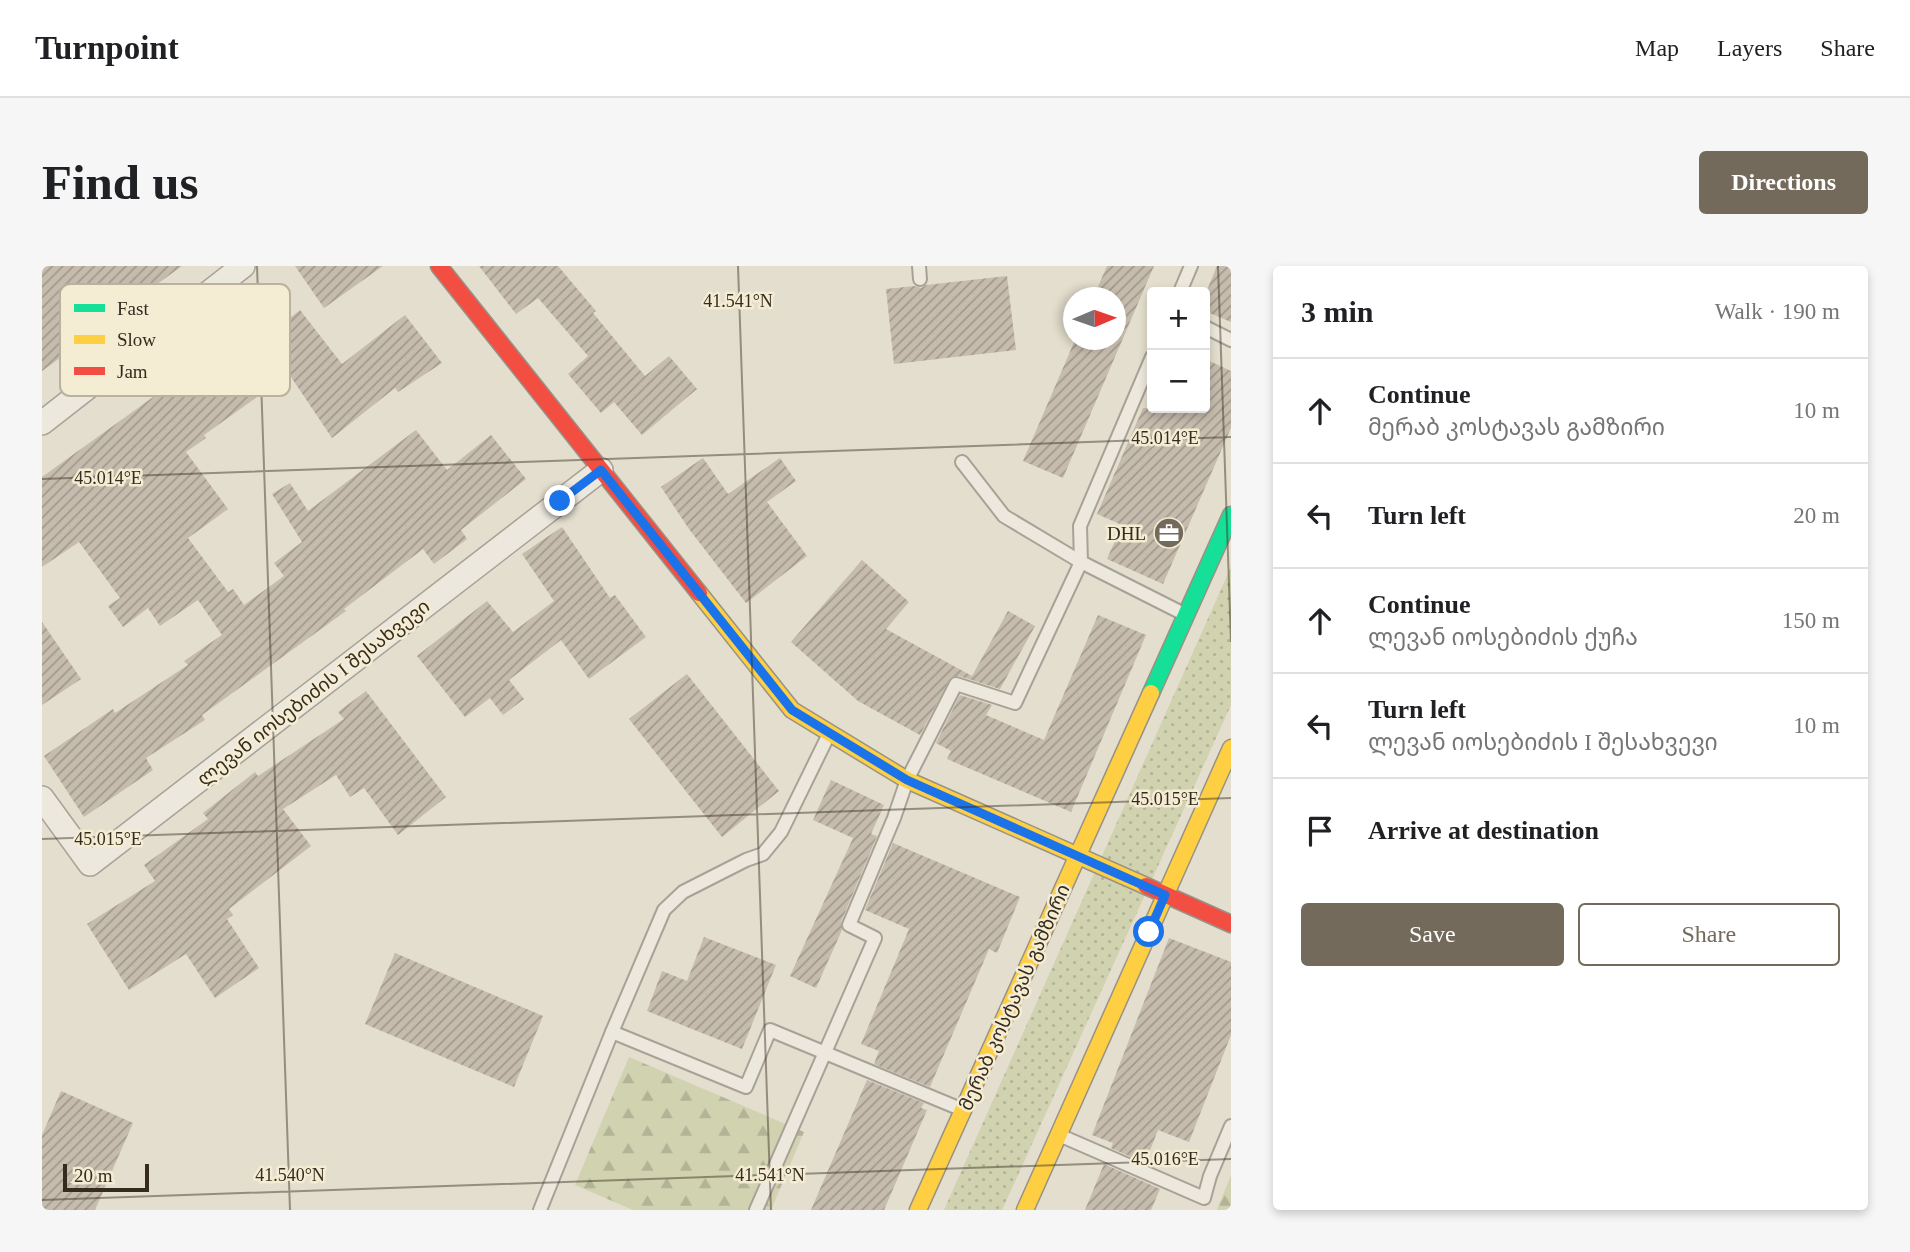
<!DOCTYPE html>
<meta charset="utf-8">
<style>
body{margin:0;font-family:"Times New Roman","Noto Sans Georgian",serif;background:#f6f6f6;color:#202124}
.controls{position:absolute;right:21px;top:21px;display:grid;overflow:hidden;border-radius:7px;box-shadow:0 4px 10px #0003}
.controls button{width:63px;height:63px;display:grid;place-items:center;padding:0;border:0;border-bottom:2px solid #e0e0e0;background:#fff;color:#202124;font:35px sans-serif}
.compass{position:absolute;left:1021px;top:21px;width:63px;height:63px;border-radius:50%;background:#fff;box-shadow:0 4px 10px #0003;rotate:88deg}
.scale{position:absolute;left:21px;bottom:18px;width:86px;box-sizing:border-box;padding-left:7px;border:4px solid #362b1f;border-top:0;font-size:19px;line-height:24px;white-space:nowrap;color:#362b1f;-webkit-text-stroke:5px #f4ecd3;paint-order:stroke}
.stop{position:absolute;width:21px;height:21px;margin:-16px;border:5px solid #1a73e8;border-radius:50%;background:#fff}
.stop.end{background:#1a73e8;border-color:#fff;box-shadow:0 2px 7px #0008}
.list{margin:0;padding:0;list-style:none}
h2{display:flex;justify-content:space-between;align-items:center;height:91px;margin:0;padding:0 28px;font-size:30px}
h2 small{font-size:23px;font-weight:400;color:#757577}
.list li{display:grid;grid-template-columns:46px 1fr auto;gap:21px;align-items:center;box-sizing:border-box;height:105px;padding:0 28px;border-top:2px solid #e0e0e0}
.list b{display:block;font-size:26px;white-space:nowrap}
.list p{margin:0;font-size:23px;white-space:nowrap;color:#757577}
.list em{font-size:23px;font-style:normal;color:#757577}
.actions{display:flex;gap:14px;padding:21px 28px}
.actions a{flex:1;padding:16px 0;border:2px solid #736a5c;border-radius:7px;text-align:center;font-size:24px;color:#736a5c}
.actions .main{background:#736a5c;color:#fff}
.icon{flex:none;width:38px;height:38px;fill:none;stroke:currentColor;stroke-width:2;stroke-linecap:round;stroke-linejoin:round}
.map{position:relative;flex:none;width:1189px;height:944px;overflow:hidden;border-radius:7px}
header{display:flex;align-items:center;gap:42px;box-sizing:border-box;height:98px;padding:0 35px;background:#fff;border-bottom:2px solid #e0e0e0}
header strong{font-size:33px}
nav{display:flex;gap:38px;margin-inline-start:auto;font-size:24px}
.intro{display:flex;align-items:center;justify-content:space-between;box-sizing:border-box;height:168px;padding:0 42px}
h1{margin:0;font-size:49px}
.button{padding:18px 32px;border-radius:7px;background:#736a5c;color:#fff;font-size:24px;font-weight:700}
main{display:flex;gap:42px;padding:0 42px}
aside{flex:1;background:#fff;border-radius:7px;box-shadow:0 4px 10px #0003}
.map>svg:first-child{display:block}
.grass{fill:url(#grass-dots)}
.forest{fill:url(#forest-firs)}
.building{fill:url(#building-hatch)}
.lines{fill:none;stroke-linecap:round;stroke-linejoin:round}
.lane-casing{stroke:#a8a296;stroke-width:16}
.street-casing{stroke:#a8a296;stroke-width:26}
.fast-casing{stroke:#989286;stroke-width:19}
.slow-casing{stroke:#989286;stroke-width:19}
.jam-casing{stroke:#989286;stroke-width:19}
.lane{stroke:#ece8de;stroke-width:12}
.street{stroke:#ece8de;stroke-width:23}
.fast{stroke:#16e098;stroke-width:16}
.slow{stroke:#ffcf43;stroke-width:16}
.jam{stroke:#f24e42;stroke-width:16}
.route{stroke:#1a73e8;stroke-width:9}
.ticks{fill:none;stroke:#362b1f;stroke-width:2;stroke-opacity:0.45}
.labels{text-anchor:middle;stroke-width:5;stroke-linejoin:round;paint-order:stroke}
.poi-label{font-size:19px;fill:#362b1f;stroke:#f4ecd3;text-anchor:end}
.street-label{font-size:19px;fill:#362b1f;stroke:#f4ecd3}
.key{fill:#f4ecd3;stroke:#bbb29d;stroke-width:2}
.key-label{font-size:19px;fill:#362b1f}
.ticks-label{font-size:18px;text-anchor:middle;fill:#362b1f;stroke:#f4ecd3;stroke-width:5;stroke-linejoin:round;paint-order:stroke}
</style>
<header>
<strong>Turnpoint</strong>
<nav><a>Map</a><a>Layers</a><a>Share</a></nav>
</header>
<div class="intro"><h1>Find us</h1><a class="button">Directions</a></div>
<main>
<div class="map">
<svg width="1189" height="944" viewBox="0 0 1189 944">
<defs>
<pattern id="grass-dots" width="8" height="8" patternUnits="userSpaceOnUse" patternTransform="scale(1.75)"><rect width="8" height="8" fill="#d0d2b0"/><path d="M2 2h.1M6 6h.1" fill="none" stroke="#b3b497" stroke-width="1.8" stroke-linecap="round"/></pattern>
<pattern id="forest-firs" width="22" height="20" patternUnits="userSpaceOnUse" patternTransform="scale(1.75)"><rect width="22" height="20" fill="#d0d2b0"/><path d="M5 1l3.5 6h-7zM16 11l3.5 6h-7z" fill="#b3b497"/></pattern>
<pattern id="building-hatch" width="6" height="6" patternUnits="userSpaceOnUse" patternTransform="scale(1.75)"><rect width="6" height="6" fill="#c6bcae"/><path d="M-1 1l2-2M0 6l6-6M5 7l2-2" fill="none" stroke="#a2998d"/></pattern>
</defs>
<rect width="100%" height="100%" fill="#e3decd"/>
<polygon class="grass" points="1189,301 1189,439 960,944 902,944"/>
<g class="forest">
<polygon points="587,791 762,866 729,944 591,944 533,919"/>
<polygon points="1189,909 1189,944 1175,944"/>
</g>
<g class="building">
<polygon points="0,0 140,0 67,53 69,55 0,105"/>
<polygon points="253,0 341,0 282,42"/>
<polygon points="437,0 516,0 554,45 551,47 603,110 627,90 655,123 600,169 572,136 559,147 526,108 546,90 496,32 474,48"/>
<polygon points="1065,0 1112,0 1021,212 981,195 1033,74 1074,74 1074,32 1051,32"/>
<polygon points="1175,0 1189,0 1189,56 1163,45 1163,29"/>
<polygon points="965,10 974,84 852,98 844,23 873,20 879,22 884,19"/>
<polygon points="258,44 300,98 363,49 400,97 356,126 353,122 290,172 247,108 162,169 164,172 144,186 186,243 146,272 186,326 191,323 202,339 242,310 232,297 260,276 230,228 248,217 266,245 374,164 405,204 449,169 484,213 419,264 425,273 392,298 381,283 302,343 304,345 160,449 163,454 104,492 111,504 42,551 2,490 71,443 73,447 146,399 142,395 180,369 156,334 118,360 106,342 81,361 66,340 78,332 37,276 0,301 0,211 157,98 152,90 195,60 211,81"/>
<polygon points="1163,93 1189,105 1189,162 1121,318 1065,293 1080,259 1055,248 1101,142 1163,142"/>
<polygon points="661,192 686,228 738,192 754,215 725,236 765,290 704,337 647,263 619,221"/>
<polygon points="520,261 568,332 573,329 604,371 547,413 519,374 467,414 482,433 461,449 448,432 423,451 375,390 445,335 471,366 512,335 480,288"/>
<polygon points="820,294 867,336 844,363 930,410 966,345 993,360 958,423 917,410 909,411 878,469 816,435 749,376"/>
<polygon points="1056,349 1104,369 1029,546 905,493 909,485 894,477 918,429 950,439 944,449 1002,474"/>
<polygon points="0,356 39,413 0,439"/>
<polygon points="645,408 737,525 680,571 587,453"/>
<polygon points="324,425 404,531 356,569 322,522 308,531 294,509 241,543 269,580 187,643 191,649 185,653 217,702 173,732 144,688 87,724 45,658 113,615 102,599 166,553 161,547 213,506 216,510 302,453 296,446"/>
<polygon points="789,514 842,539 829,568 835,570 799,656 800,664 774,722 748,710 811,572 771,554"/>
<polygon points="851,577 978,631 955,687 947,683 888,821 832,798 837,785 819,778 867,663 823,644"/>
<polygon points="662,671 734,699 700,783 605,745 620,705 645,715"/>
<polygon points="1127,672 1189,696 1189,769 1147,876 1116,864 1103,897 1069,882 1071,877 1050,869"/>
<polygon points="353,687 501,750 472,821 323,758"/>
<polygon points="825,814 882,837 879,842 885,844 842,944 769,944"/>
<polygon points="19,825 91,857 53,944 0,944 0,869"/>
<polygon points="1062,898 1118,923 1109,944 1043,944"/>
</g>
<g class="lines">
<g class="lane-casing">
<g id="lane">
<polyline points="877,0 878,13"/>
<polyline points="1138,26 1149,0"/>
<polyline points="1163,61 1189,74"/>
<polyline points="920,196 962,250 1039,296 1144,349"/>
<polyline points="570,766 704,821 728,764 921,844"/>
<polyline points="1017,869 1162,932 1168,910 1189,860"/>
<polyline points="498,944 570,766 622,644 641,626 704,594 721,588 739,566 787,468"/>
<polyline points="714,944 833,672 807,659 852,552 865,514 914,418 973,437 1039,296 1038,260 1110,91"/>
</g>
</g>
<g class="street-casing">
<g id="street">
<polyline points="0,157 201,0"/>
<polyline points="0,532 48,598 559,204"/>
</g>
</g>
<g class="fast-casing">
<polyline id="fast" points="1109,427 1189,249"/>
</g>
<g class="slow-casing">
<g id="slow">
<polyline points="657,327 750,444 865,514 1104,620"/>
<polyline points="876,944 1109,427"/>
<polyline points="983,944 1189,482"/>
</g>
</g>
<g class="jam-casing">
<g id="jam">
<polyline points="397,0 657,327"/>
<polyline points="1104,620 1189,658"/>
</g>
</g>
<use href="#lane" class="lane"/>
<use href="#street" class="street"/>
<use href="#fast" class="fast"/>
<use href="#slow" class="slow"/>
<use href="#jam" class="jam"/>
</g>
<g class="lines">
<polyline class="route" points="518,235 559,204 750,444 865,514 1123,629 1107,666"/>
</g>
<path class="ticks" d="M215 0 248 944M696 0 729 944M1176 0 1189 376M0 213 1189 171M0 573 1189 532M0 934 1189 893"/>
<defs>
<g id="office-disc" transform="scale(1.575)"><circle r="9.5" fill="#736a5c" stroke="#f4ecd3"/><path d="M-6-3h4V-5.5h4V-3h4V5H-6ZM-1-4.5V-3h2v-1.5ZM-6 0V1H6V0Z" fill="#fff"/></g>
</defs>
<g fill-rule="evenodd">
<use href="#office-disc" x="1127" y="267"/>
</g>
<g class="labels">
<g class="poi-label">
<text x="1104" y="274">DHL</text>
</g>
<g class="street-label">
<text transform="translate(271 426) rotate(-38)" y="7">ლევან იოსებიძის I შესახვევი</text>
<text transform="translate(972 731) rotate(-66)" y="7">მერაბ კოსტავას გამზირი</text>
</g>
</g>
<rect x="18" y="18" width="230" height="112" rx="10" class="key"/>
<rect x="32" y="38" width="31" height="8" fill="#16e098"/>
<rect x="32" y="69" width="31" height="9" fill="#ffcf43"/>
<rect x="32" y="101" width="31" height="8" fill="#f24e42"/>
<g class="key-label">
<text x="75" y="49">Fast</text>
<text x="75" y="80">Slow</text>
<text x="75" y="112">Jam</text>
</g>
<g class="ticks-label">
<text x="696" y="41">41.541°N</text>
<text x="1123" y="178">45.014°E</text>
<text x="66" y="218">45.014°E</text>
<text x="1123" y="539">45.015°E</text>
<text x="66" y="579">45.015°E</text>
<text x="1123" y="899">45.016°E</text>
<text x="248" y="915">41.540°N</text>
<text x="728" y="915">41.541°N</text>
</g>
</svg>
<div class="controls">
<button>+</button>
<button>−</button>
</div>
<svg class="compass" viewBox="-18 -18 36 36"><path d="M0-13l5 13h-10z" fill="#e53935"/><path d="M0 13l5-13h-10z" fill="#757577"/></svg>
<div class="scale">20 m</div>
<div class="stop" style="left:1107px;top:666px"></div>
<div class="stop end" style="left:518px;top:235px"></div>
</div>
<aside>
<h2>3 min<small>Walk · 190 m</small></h2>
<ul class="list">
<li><svg class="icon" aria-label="ahead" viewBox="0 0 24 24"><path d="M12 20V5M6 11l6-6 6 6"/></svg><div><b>Continue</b><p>მერაბ კოსტავას გამზირი</p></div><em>10 m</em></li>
<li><svg class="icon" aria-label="left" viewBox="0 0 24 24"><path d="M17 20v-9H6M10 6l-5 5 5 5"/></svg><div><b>Turn left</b></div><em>20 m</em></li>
<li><svg class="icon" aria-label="ahead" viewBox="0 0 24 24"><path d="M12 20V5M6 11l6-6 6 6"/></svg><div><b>Continue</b><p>ლევან იოსებიძის ქუჩა</p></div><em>150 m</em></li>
<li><svg class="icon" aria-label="left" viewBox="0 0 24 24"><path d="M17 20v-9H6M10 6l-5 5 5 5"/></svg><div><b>Turn left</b><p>ლევან იოსებიძის I შესახვევი</p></div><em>10 m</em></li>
<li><svg class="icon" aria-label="arrive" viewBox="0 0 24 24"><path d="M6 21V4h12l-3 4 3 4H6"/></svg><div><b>Arrive at destination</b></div></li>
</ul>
<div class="actions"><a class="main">Save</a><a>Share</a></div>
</aside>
</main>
